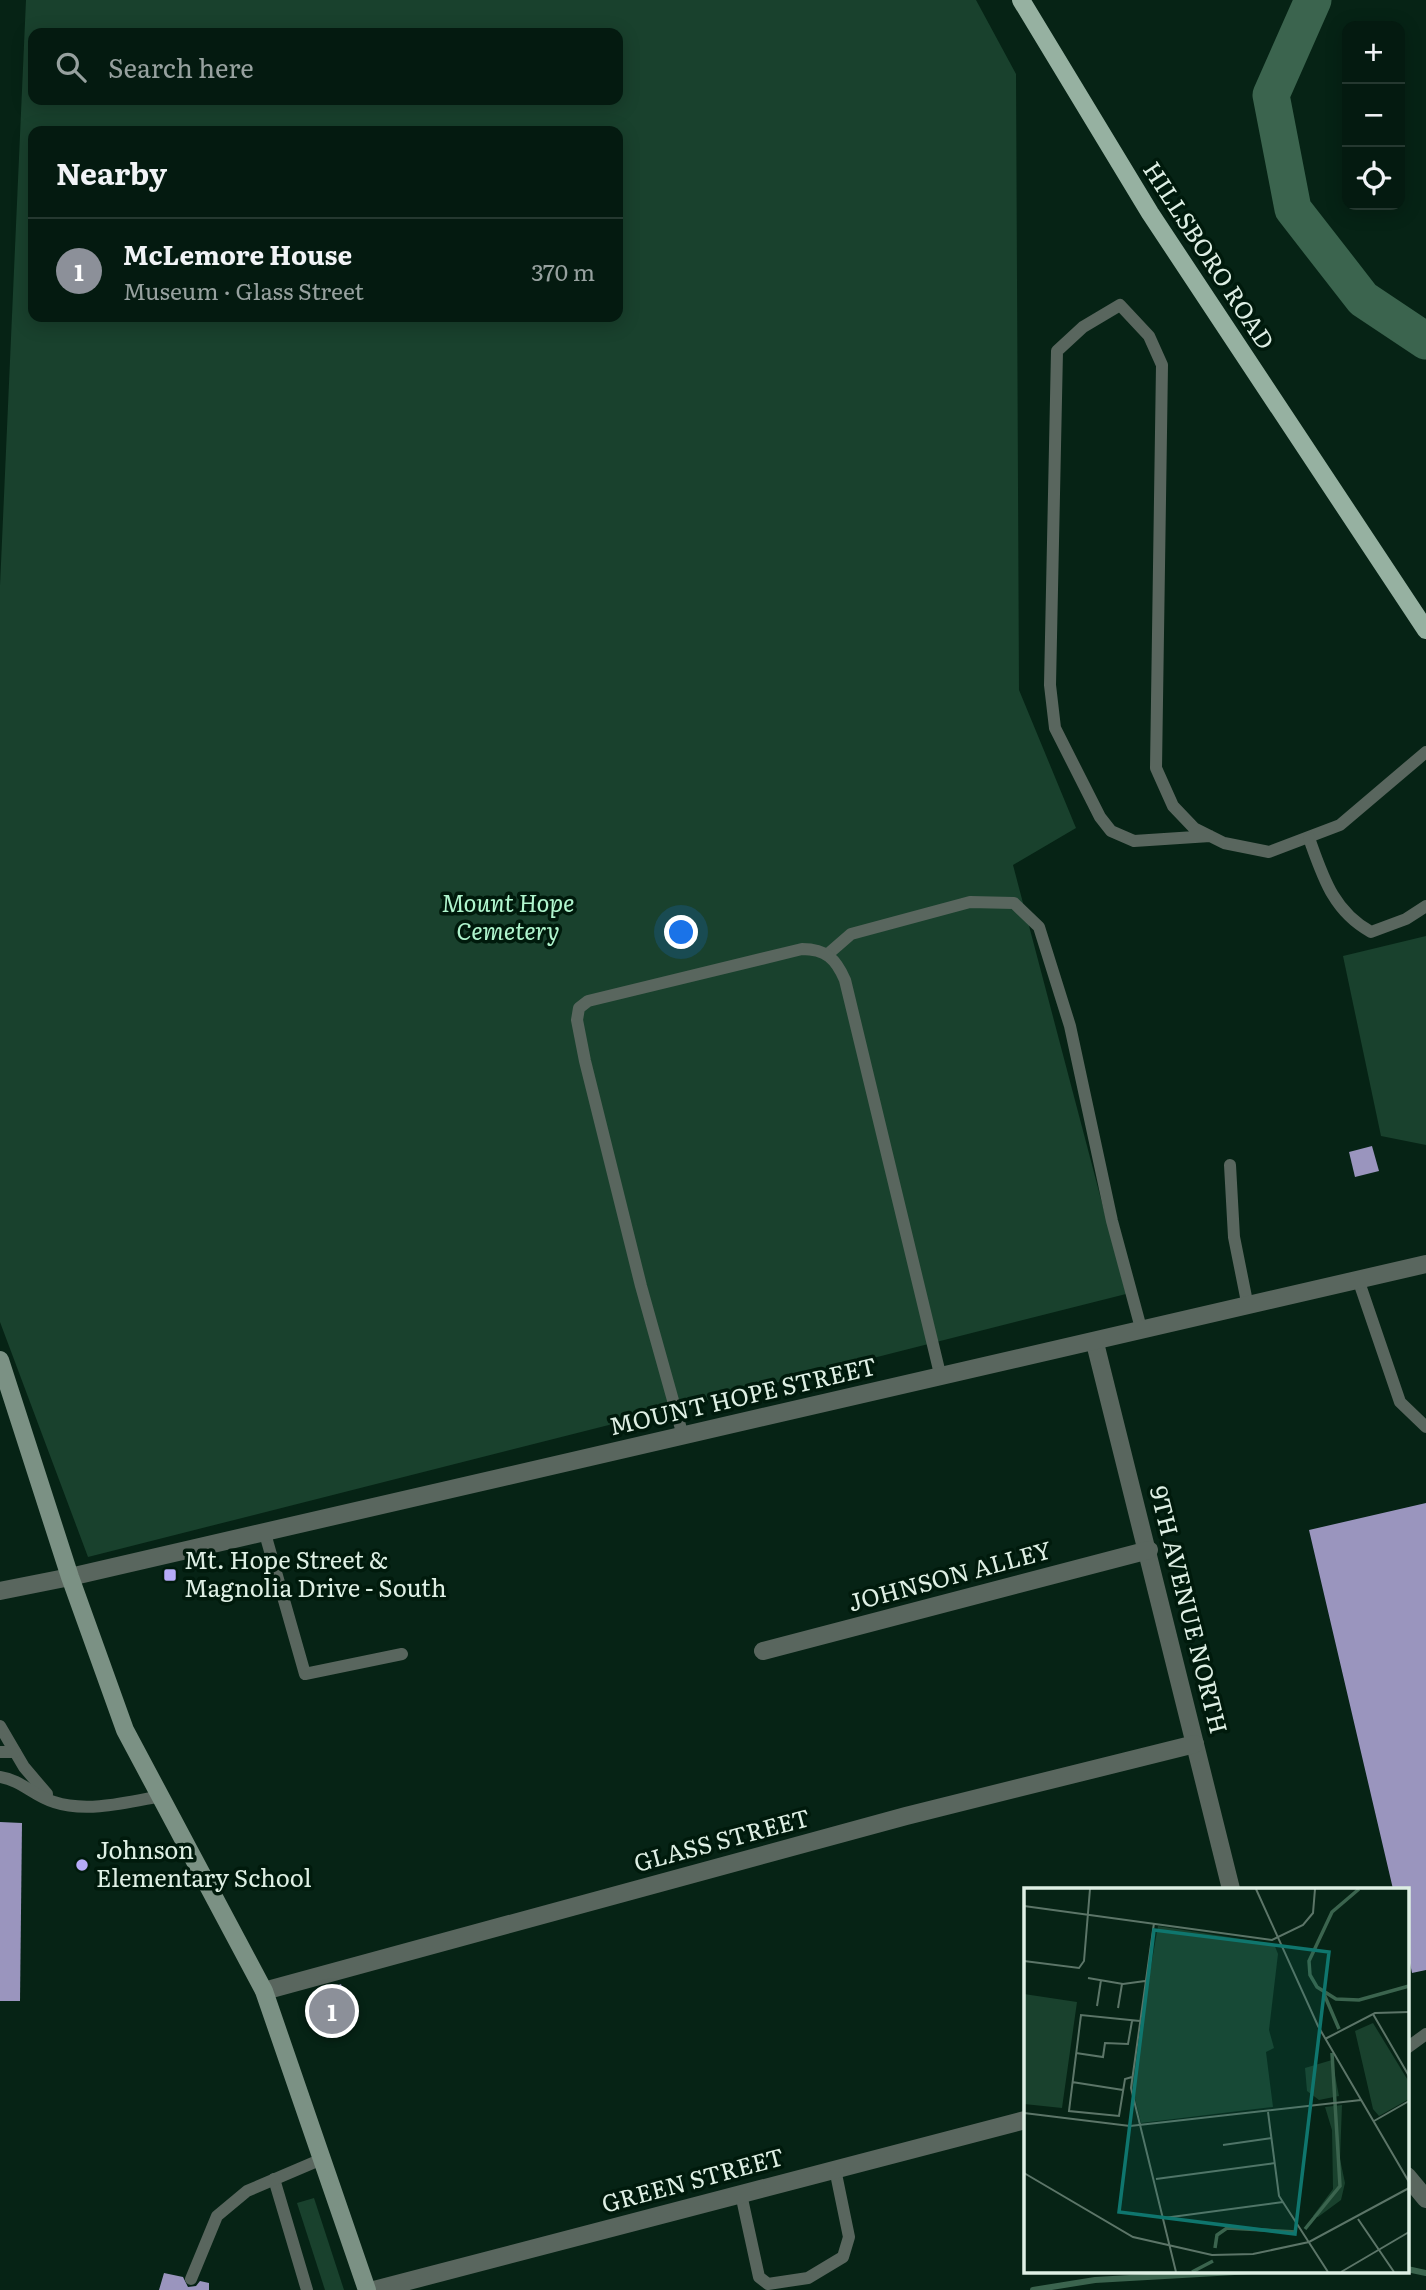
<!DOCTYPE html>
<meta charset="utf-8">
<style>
body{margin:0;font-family:Literata,serif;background:#0d2319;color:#f1f3f6}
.controls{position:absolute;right:21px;top:21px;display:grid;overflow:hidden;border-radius:14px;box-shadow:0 4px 18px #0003}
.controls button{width:63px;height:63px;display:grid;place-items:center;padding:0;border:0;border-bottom:2px solid #253830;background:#041a10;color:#f1f3f6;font:35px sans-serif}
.you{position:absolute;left:682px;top:933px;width:24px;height:24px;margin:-18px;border:5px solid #fff;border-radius:50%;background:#1a73e8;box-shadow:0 0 0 10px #1a73e833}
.badge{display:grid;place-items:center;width:46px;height:46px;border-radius:50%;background:#8c9099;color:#fff;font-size:23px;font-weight:700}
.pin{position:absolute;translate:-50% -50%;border:4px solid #fff;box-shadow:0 2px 7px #0006}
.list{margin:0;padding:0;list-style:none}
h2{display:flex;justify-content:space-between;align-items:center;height:91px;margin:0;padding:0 28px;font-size:30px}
h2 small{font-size:23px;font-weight:400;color:#97a19f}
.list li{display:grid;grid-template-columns:46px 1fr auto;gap:21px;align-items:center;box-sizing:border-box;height:105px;padding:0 28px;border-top:2px solid #253830}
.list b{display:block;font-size:26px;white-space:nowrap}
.list p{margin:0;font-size:23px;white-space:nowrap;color:#97a19f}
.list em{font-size:23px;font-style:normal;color:#97a19f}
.icon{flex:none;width:38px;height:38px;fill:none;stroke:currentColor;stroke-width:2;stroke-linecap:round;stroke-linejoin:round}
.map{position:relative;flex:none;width:1426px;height:2290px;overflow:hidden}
.search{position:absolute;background:#041a10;box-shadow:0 4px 18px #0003;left:28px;top:28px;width:595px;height:77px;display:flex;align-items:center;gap:18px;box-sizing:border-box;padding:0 24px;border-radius:14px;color:#97a19f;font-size:26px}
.panel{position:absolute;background:#041a10;box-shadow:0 4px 18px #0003;left:28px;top:126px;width:595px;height:196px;border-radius:14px}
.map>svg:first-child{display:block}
.green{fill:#19412d;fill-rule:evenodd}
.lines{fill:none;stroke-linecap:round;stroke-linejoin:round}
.stream{stroke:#3b644e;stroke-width:6}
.river{stroke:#3b644e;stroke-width:37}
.building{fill:#9a95be}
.lane{stroke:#59665e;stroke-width:12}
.street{stroke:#59665e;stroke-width:18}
.secondary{stroke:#7b9184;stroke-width:18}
.primary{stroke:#96b1a1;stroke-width:18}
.poi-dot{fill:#b6abf8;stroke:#001a0c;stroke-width:2.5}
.labels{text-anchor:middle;stroke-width:7;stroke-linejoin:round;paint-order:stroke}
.street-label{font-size:24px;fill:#deefe4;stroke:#001a0c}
.park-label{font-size:24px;font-style:italic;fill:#b0f6ce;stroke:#001a0c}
.poi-label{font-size:24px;fill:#deefe4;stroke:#001a0c;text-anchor:start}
.inset-river{fill:none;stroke:#3b644e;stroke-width:3.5}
.inset-road{fill:none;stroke:#5c7568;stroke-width:2}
.view{fill:#0f766e;fill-opacity:0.15;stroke:#0f766e;stroke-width:3.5}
.inset-edge{fill:none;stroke:#deefe4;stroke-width:3.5}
</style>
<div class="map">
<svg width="1426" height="2290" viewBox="0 0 1426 2290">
<rect width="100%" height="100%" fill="#062315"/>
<g class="green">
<path d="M26 0H976L1016 74 1019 690 1076 828 1013 865 1126 1294 88 1557 0 1322V586ZM33 33H618V100H33ZM33 131H618V317H33Z"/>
<polygon points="1426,936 1426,1145 1381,1136 1343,956"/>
<polygon points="314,2198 344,2290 325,2290 297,2203"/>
</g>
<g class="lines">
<g class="stream">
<polyline points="1407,2269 1426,2273"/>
<polyline points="1033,2290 1095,2280 1252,2271"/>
</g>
<polyline class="river" points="1313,0 1271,95 1293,209 1363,299 1426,341"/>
</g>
<g class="building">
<polygon points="1372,1146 1379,1171 1355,1177 1349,1152"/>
<polygon points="1426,1503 1426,1970 1412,1973 1407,1948 1407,1889 1393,1889 1309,1530"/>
<polygon points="0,1822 22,1823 20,2001 0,2001"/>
<polygon points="341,1984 353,2021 329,2028 328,2024 320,2026 312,2000 318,1999 316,1992"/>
<polygon points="164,2273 183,2277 188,2287 196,2286 200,2281 209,2283 209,2290 159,2290"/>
</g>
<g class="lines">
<g class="lane">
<polyline points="1210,836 1134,841 1111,831 1100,817 1055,728 1050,685 1057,351 1083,327 1120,305 1149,336 1162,365 1156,768 1173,806 1194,828 1224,843 1269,852 1340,825 1426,752"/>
<path d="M1309 838C1323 877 1333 911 1371 932L1406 919 1426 906"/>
<polyline points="828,954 851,934 970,902 1014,903 1039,927 1070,1026 1112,1221 1142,1332"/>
<polyline points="1230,1165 1234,1237 1248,1307"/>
<polyline points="1359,1282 1400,1402 1426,1427"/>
<path d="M683 1436 641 1286 585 1061 577 1020 579 1008 588 1001 802 949C826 949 836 959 845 980L941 1378"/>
<polyline points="264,1530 305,1674 402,1654"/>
<polyline points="0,1726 24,1767 47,1794"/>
<polyline points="0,1752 15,1752"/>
<path d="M0 1777C21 1780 34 1796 54 1802 87 1813 128 1802 161 1796"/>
<polyline points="1407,2048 1426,2034"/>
<polyline points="274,2179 307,2290"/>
<polyline points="741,2194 759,2277 768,2284 808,2278 843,2257 849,2237 835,2169"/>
<polyline points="191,2279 217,2216 247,2191 322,2159"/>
</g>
<g class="street">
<polyline points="1095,1343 1231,1889"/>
<polyline points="0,1591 70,1577 1426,1264"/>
<polyline points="763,1651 1149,1550"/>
<polyline points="264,1991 906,1816 1195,1744"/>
<polyline points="1407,2176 1426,2199"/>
<polyline points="374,2290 1025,2120"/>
</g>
<polyline class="secondary" points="0,1360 70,1577 125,1730 264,1991 367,2290"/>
<polyline class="primary" points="1021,0 1150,213 1426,630"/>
</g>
<g class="poi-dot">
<rect x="163" y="1568" width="14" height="14" rx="3.5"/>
<circle cx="82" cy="1865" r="7"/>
</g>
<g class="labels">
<g class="street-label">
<text transform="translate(1208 256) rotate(57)" y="8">HILLSBORO ROAD</text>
<text transform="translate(743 1397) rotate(-13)" y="8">MOUNT HOPE STREET</text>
<text transform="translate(950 1577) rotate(-15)" y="8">JOHNSON ALLEY</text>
<text transform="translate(1188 1610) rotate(76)" y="8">9TH AVENUE NORTH</text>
<text transform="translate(722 1841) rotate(-15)" y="8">GLASS STREET</text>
<text transform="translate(693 2181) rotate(-15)" y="8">GREEN STREET</text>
</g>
<g class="park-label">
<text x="508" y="912">Mount Hope<tspan x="508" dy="28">Cemetery</tspan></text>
</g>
<g class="poi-label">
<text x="184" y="1569">Mt. Hope Street &amp;<tspan x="184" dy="28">Magnolia Drive - South</tspan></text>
<text x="96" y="1859">Johnson<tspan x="96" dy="28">Elementary School</tspan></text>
</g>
</g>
<g transform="translate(1024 1888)">
<rect width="385" height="385" fill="#062315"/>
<path d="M134 38 250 56 254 66 245 142 250 160 242 164 249 219 117 235 107 195ZM0 106 53 114 38 220 0 216ZM349 135 385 194V211L355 228 349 221 331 143ZM308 172 315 208 295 212 283 203 281 180ZM318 217 316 271 321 295 317 312 294 329 289 328 309 301 308 242 301 219Z" fill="#19412d"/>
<path class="inset-river" d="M335 1 308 24 285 73 286 87 293 99 312 111 335 112 385 98M300 106 315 141M281 341 316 298 308 165M191 360 193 347 203 340 272 344M168 384 189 373"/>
<path class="inset-road" d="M232 1 294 138 385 294M0 18 248 52 279 37 289 25 291 1M130 35 107 200 152 384M0 73 55 80 60 73 66 1M64 90 99 96 121 93M73 118 77 92M94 120 98 96M349 126 385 188M301 151 351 125 385 124M52 165 79 169 81 155 104 156 108 133M108 189 101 191 95 228 45 223 57 127 116 133M48 194 99 202M244 224 255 308 304 384M0 225 106 238 337 212M350 233 385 213M199 257 248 250M0 285 109 349 188 367 229 366 285 354 385 300M132 291 251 275M140 330 259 314M334 331 370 384M317 384 385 344"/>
<path class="view" d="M130 42 305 64 271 346 95 324Z"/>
<rect width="385" height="385" class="inset-edge"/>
</g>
</svg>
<div class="controls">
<button>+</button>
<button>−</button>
<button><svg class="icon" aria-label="locate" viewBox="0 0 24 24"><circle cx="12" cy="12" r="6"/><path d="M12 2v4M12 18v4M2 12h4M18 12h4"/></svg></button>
</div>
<div class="you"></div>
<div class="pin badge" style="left:332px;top:2011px">1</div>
<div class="search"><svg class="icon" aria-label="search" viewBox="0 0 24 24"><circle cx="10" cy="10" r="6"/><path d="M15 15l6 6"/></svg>Search here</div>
<section class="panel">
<h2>Nearby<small></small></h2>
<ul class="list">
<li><span class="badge">1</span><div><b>McLemore House</b><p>Museum · Glass Street</p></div><em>370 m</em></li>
</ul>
</section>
</div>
